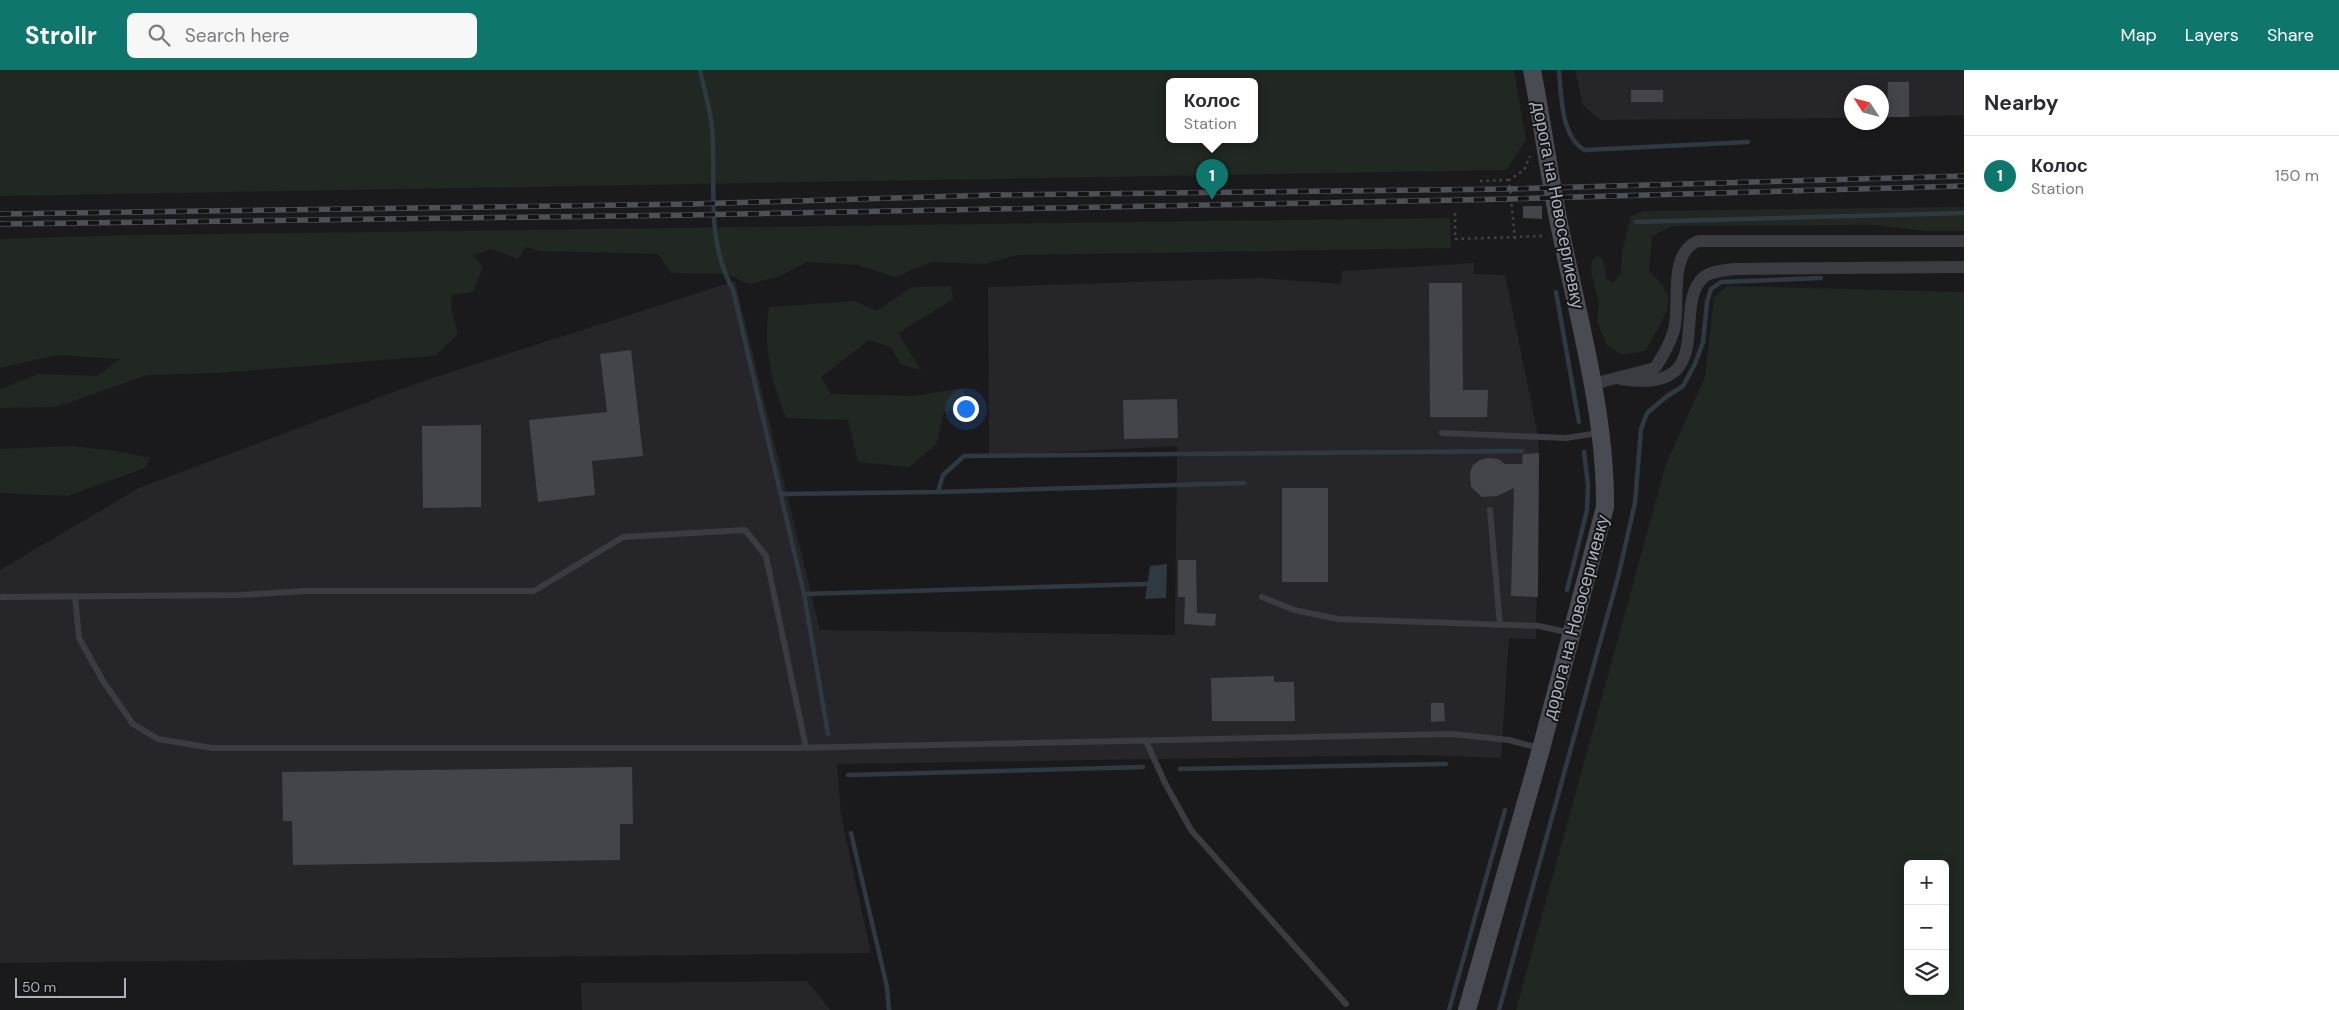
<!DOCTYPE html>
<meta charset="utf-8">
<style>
body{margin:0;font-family:"DM Sans",sans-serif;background:#f7f7f7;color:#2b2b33}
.controls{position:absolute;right:15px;bottom:15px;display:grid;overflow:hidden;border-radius:8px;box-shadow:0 2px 12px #0003}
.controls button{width:45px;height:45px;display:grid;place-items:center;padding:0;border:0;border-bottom:1px solid #e1e1e2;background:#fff;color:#2b2b33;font:25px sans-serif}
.compass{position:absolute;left:1844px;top:15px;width:45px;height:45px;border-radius:50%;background:#fff;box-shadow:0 2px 12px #0003;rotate:306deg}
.scale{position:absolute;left:15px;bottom:12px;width:111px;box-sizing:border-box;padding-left:5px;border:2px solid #acb1bc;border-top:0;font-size:14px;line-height:18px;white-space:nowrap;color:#acb1bc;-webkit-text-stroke:4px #151518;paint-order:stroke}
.you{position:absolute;left:965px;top:338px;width:18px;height:18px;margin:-12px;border:4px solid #fff;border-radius:50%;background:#1a73e8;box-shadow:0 0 0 8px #1a73e833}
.badge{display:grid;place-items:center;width:32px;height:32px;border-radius:50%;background:#0f766e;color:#fff;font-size:16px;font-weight:700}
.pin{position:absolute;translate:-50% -41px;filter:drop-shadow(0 1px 2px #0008)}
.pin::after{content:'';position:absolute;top:26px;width:18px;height:15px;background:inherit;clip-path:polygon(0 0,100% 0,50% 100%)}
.popup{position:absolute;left:1166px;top:8px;width:92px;height:65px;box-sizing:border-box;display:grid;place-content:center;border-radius:8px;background:#fff;filter:drop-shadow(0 1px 4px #0005);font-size:16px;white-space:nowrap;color:#7c7c81}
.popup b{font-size:19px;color:#2b2b33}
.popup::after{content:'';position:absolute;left:50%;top:100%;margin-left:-10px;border:10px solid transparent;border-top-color:#fff}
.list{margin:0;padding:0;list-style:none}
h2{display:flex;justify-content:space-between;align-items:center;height:65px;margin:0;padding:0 20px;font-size:21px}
h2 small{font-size:16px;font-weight:400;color:#7c7c81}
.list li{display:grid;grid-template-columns:32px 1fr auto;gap:15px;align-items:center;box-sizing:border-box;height:80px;padding:0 20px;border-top:1px solid #e1e1e2}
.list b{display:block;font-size:19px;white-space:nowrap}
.list p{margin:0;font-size:16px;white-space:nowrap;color:#7c7c81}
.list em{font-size:16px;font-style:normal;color:#7c7c81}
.icon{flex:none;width:28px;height:28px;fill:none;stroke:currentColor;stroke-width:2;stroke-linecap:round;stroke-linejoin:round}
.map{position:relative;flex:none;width:1964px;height:940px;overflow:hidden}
header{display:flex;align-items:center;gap:30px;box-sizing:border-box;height:70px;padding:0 25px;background:#0f766e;color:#fff}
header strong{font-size:24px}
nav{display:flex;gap:28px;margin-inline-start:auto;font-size:18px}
.search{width:350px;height:45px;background:#f7f7f7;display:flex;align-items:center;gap:12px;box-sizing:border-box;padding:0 18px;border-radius:8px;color:#7c7c81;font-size:19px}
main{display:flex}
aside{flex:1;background:#fff}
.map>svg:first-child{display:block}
.built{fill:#26262a}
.green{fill:#202821;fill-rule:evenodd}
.water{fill:#2f3942}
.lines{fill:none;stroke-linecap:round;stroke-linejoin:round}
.stream{stroke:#2f3942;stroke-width:4.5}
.building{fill:#44454a}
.path{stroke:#414349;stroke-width:2.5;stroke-dasharray:2.5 4;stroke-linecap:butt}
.lane{stroke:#3b3c42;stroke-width:6}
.street{stroke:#3b3c42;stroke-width:12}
.secondary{stroke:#494b52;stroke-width:18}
.rail-casing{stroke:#4e5057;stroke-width:5.5}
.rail{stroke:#151518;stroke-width:4;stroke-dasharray:11;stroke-linecap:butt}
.labels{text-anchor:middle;stroke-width:4;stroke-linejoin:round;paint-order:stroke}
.street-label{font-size:18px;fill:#acb1bc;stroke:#151518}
</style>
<header>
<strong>Strollr</strong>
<div class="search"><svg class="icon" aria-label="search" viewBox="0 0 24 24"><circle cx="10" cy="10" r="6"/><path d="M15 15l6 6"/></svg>Search here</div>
<nav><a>Map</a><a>Layers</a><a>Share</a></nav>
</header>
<main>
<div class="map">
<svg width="1964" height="940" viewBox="0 0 1964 940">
<rect width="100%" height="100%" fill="#1a1a1d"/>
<g class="built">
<polygon points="1575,0 1964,0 1964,45 1882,48 1882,22 1852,22 1851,48 1600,50 1583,35"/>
<polygon points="1474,193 1474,204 1505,205 1538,365 1539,383 1536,569 1509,568 1501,688 1419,685 837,694 841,745 871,883 0,893 0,500 139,418 423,311 735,211 820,560 1175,565 1177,376 989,386 988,217 1259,208 1341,214 1342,201"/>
<polygon points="807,911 830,940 582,940 581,913"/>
</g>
<g class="green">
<path d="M0 0H1514L1526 70 1506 100 0 126ZM1170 11H1254V69H1170Z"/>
<path d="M1964 137V161H1927L1875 155 1672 156 1652 166 1649 201C1656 208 1665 216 1668 227 1671 241 1652 269 1645 281L1622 285 1607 275 1597 252 1599 232 1591 203 1592 191 1597 186 1603 189 1607 209 1613 213 1621 203 1622 182 1631 146 1644 141Z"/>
<polygon points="1450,148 1451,178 1017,185 985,194 932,192 895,207 858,195 807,192 778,207 748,214 728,204 671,203 658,184 540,181 526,177 518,189 491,179 473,185 483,197 473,222 452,225 451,238 458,264 435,286 218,303 148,305 56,337 0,338 0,319 39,304 97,306 120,289 57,285 0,298 0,169 134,165"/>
<path d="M951 216 953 229 898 263 921 300 900 294 891 277 869 270 821 307 831 324 914 326 963 318 968 338 944 342 936 374 909 397 858 392 848 350 786 348C771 308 763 280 769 237L855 231 877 241 912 217Z"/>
<path d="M1727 216 1964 222V940H1516L1666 394 1705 307 1714 228ZM1908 794H1945V921H1908Z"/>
<polygon points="69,376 118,381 150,388 145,398 67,426 0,423 0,379"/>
</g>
<polygon class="water" points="1167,494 1166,528 1145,529 1150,496"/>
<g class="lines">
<g class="stream">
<path d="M700 0C704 19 710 38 712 57 717 114 704 166 733 220L804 524 828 664"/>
<path d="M1559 0C1561 24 1561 68 1585 80L1748 72"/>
<polyline points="1636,152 1964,143"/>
<polyline points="1556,222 1579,352"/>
<polyline points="938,422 1244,413"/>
<polyline points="781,424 938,422 943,405 964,386 1522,381"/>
<polyline points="1567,520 1587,440 1588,415 1584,382"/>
<polyline points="804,524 1147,514"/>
<polyline points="1180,699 1446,694"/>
<polyline points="848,705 1143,697"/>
<polyline points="851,763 887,917 889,940"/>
<polyline points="1449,940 1505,740"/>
<polyline points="1499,940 1618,507 1635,433 1641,359 1647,343 1666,327 1683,316 1695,294 1703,272 1707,232 1711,219 1721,212 1821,208"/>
</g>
</g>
<g class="building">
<polygon points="1888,12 1909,12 1909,47 1887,47"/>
<rect x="1631" y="20" width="32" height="12"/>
<polygon points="1523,136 1542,136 1542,149 1523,148"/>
<polygon points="1429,213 1462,213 1463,320 1488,320 1487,347 1430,347"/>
<polygon points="631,280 643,386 592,391 595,425 538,432 529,350 607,342 600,284"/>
<polygon points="1177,329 1178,368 1124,369 1123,330"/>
<polygon points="481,355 481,437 423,438 422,356"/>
<polygon points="1539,383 1538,527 1511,526 1514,418 1497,426 1482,427 1471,417 1470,403 1473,395 1480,390 1488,388 1498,389 1505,394 1522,394 1523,384"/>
<rect x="1282" y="418" width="46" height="94"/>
<polygon points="1178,490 1196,490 1197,543 1216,544 1215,556 1184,554 1185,527 1178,527"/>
<polygon points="1274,606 1274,612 1294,612 1295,651 1212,651 1211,608"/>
<polygon points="1431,633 1444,633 1445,651 1431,652"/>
<polygon points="632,697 633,754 620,754 620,790 293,795 292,751 283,751 282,702"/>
</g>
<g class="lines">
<g class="path">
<polyline points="1480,111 1509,110"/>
<polyline points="1455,143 1455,169 1545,166"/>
<polyline points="1515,169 1509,110 1524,100 1530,86"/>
</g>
<g class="lane">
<polyline points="1442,363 1566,368 1598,363"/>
<polyline points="1490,440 1500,555"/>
<polyline points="75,526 79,568 103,611 133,654 158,669 212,678 792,678 1452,664 1509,670 1539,678"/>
<polyline points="2,527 241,525 304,521 534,521 623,467 745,460 766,486 806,678"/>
<polyline points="1262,527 1294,540 1338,549 1539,556 1571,563"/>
<polyline points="1146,671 1165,713 1191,760 1346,934"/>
</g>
<g class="street">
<path d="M1621 309C1722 325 1669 234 1705 206 1713 201 1726 200 1735 199L1964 197"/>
<path d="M1593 314 1655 298C1663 286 1670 274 1674 260 1681 233 1667 184 1698 171H1964"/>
</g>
<path class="secondary" d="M1467 940 1541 679 1605 437C1606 348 1580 255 1562 168 1550 112 1543 56 1532 0"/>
<g class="rail-casing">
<g id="rail">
<polyline points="0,144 692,134 994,125 1510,119 1964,106"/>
<polyline points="0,154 691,145 1510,129 1964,116"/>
</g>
</g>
<use href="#rail" class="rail"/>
</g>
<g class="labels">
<g class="street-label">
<text transform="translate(1558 135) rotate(79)" y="6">дорога на Новосергиевку</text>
<text transform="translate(1576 547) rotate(-75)" y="6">дорога на Новосергиевку</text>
</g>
</g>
</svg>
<div class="controls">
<button>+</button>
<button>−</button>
<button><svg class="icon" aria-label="layers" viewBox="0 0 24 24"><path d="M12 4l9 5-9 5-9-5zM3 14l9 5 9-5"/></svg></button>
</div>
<svg class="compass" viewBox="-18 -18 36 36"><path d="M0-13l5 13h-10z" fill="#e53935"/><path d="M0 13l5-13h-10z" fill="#7c7c81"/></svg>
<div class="scale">50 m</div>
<div class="you"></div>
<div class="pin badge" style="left:1212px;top:130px">1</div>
<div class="popup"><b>Колос</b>Station</div>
</div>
<aside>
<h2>Nearby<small></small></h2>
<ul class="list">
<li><span class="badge">1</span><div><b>Колос</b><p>Station</p></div><em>150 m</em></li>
</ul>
</aside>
</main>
